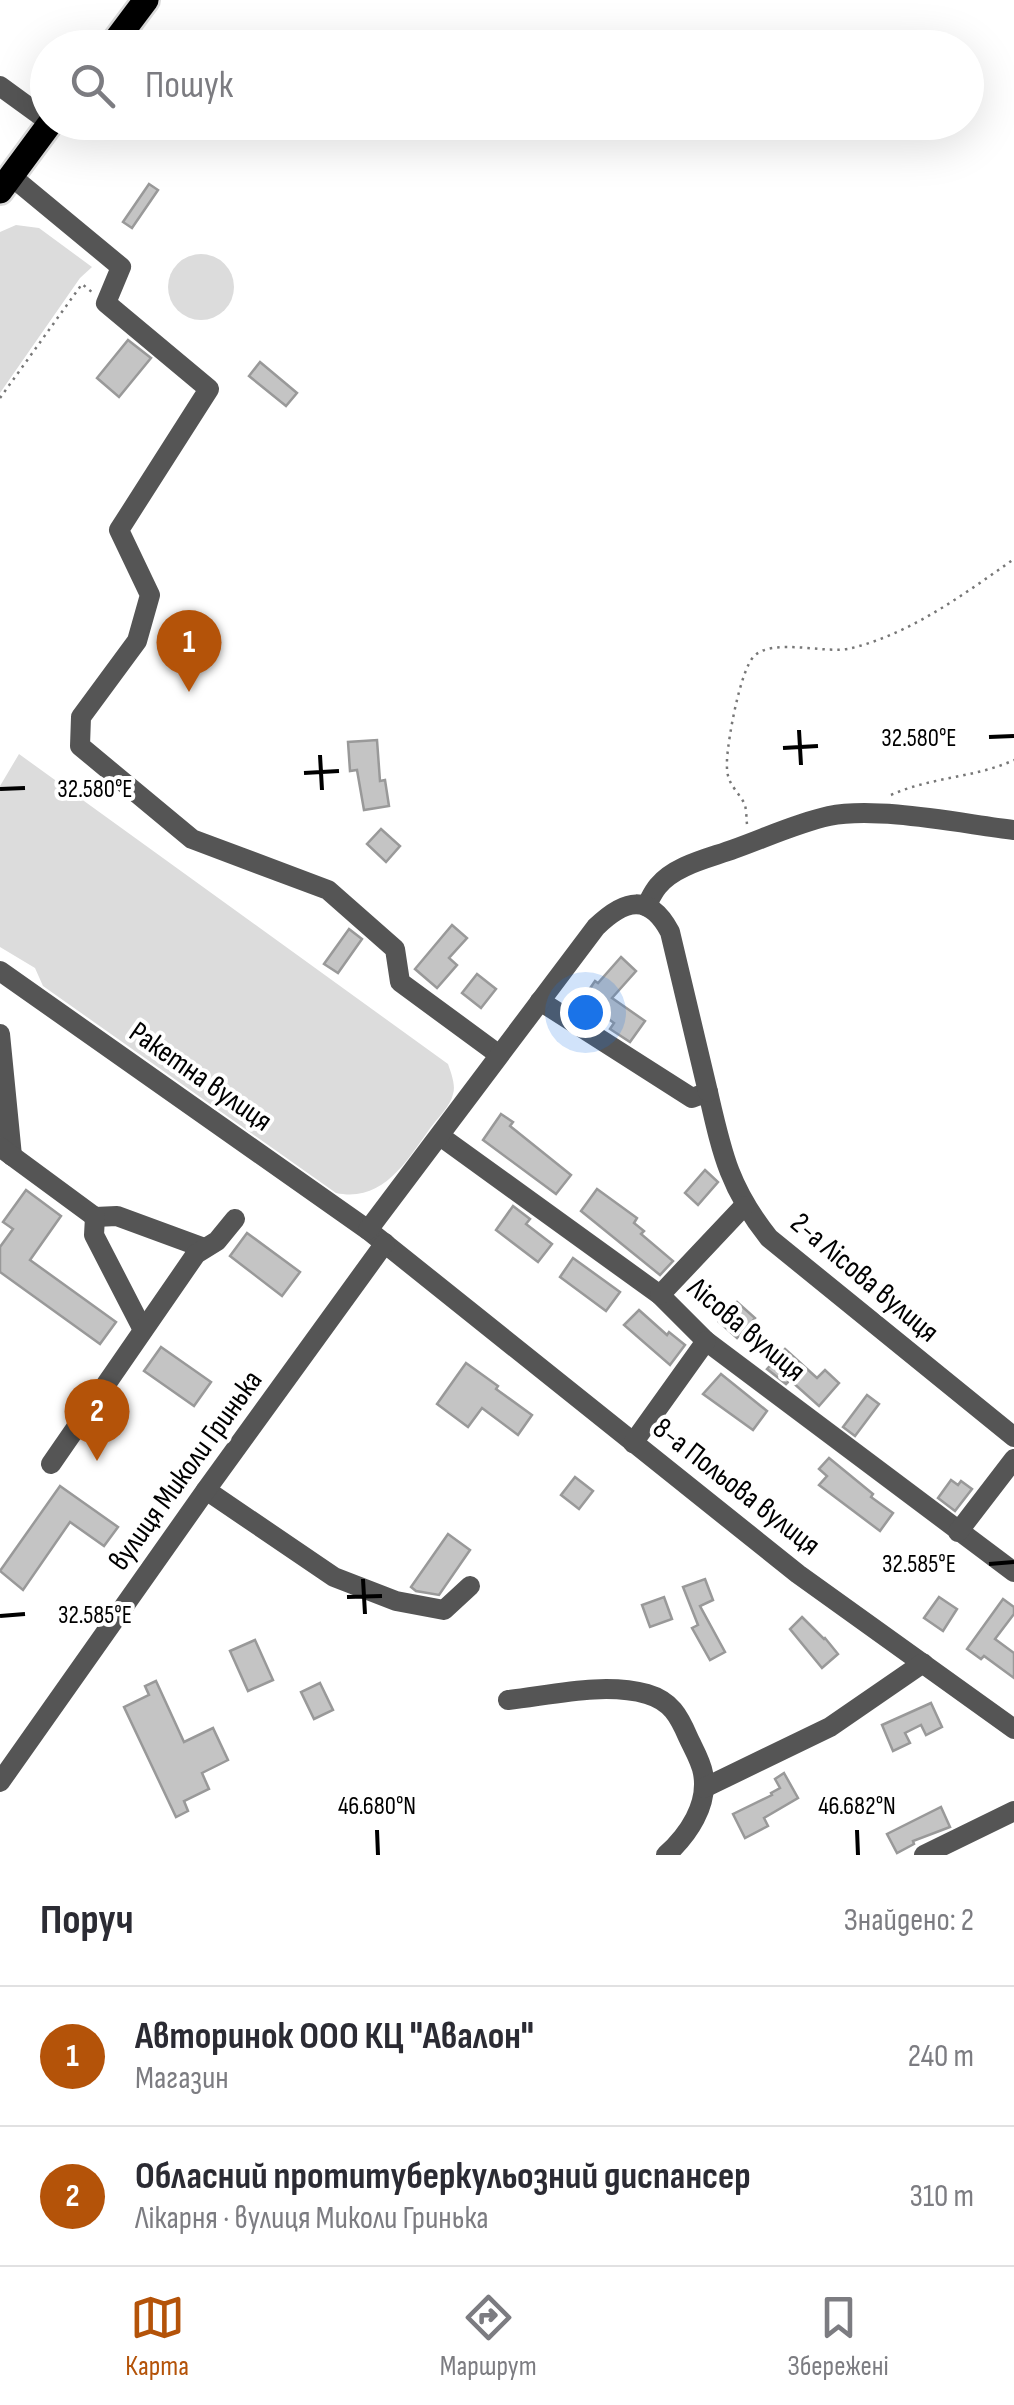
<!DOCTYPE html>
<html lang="uk">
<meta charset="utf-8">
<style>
body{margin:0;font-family:"Sofia Sans Condensed",sans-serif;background:#f7f7f7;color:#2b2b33}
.you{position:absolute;left:585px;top:1012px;width:35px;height:35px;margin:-25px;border:8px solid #fff;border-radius:50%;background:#1a73e8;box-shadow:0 0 0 15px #1a73e833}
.badge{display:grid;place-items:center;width:65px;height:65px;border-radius:50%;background:#b45309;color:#fff;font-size:32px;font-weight:700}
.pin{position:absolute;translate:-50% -82px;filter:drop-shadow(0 2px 5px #0008)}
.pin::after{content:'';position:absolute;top:52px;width:35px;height:30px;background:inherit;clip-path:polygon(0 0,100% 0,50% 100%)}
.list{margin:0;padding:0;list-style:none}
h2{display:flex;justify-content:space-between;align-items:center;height:130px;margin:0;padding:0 40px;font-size:42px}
h2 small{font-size:32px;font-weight:400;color:#7c7c81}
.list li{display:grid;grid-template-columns:65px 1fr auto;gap:30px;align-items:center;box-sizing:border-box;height:140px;padding:0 40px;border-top:2px solid #e1e1e2}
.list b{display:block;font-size:38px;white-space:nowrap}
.list p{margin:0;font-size:32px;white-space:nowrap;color:#7c7c81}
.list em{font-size:32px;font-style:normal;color:#7c7c81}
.icon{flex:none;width:55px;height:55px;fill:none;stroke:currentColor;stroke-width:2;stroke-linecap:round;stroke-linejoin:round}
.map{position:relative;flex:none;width:1014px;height:1855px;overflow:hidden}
.search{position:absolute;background:#fff;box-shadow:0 10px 40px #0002;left:30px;right:30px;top:30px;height:110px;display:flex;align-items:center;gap:25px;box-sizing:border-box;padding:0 35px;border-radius:55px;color:#7c7c81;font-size:38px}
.sheet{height:410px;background:#fff}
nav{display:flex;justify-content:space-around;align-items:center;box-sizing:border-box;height:140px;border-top:2px solid #e1e1e2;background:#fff;font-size:28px;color:#7c7c81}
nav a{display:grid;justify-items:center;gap:5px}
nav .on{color:#b45309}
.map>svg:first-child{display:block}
.green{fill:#dcdcdc}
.building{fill:#c4c4c4;stroke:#999;stroke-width:2.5}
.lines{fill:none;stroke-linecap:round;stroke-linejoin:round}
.major-casing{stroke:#dbdbdb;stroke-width:30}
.path{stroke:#777;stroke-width:2.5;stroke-dasharray:2.5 5;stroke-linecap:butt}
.minor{stroke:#555;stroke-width:20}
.major{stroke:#000;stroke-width:25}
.ticks{fill:none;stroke:#000;stroke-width:4}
.labels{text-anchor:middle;stroke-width:8;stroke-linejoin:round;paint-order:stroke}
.street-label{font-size:30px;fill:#000;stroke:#fff}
.ticks-label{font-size:25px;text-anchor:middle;fill:#000;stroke:#fff;stroke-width:8;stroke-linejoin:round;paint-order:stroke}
</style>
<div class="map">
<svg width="1014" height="1855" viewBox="0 0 1014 1855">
<rect width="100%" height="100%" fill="#fff"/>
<g class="green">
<polygon points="16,225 39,228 92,267 80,278 0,393 0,232"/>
<circle cx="201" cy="287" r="33"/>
<path d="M19 754 448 1064C451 1073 456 1085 453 1094 451 1105 438 1118 431 1127 407 1160 384 1203 336 1193L43 986 35 968 0 947V786Z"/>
</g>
<g class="building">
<polygon points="149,184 158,190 132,228 123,222"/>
<polygon points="128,340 151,358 119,397 97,378"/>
<polygon points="260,362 297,393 286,406 249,376"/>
<polygon points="377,740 380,781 385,780 389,806 364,810 357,770 350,771 348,742"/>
<polygon points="381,829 400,846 386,862 367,844"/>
<polygon points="452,925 467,938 449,958 457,965 437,988 415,969"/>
<polygon points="349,929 362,939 338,973 324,964"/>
<polygon points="621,957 636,971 612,998 645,1021 630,1042 610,1029 614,1023 582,1000 595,981 598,983"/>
<polygon points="477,974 496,989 481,1008 462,993"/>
<polygon points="501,1114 513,1122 510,1126 571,1175 556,1194 483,1140"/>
<polygon points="705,1170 718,1182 698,1205 685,1193"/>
<polygon points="597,1189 637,1218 634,1223 644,1231 641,1234 673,1261 660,1275 581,1211"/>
<polygon points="26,1190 61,1216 30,1260 116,1322 100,1344 0,1272 0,1247 13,1229 3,1222"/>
<polygon points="513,1206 530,1219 526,1224 552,1244 538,1262 496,1230"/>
<polygon points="247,1233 300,1272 282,1296 230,1256"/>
<polygon points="573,1258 620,1292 606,1311 560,1277"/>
<polygon points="737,1302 755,1318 737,1338 719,1322"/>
<polygon points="639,1310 667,1335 669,1332 685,1345 670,1365 624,1325"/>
<polygon points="161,1347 211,1382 194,1406 144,1371"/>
<polygon points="785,1349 817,1378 825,1370 839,1383 819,1406 790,1380 786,1384 767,1369"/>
<polygon points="466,1363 498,1386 496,1389 532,1415 518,1435 482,1408 468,1427 437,1404"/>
<polygon points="721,1374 767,1411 753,1430 703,1394"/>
<polygon points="867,1395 879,1404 855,1436 843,1427"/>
<polygon points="829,1458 873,1494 871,1497 893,1513 880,1531 819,1485 827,1476 819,1469"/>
<polygon points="575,1477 593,1491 579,1509 561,1495"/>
<polygon points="951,1480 958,1485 961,1481 972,1489 955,1511 938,1498"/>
<polygon points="60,1486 118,1527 104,1546 70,1522 23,1590 0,1571"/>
<polygon points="448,1534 470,1550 439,1595 416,1591 411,1587"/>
<polygon points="705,1579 713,1600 700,1606 725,1652 710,1660 692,1628 698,1625 683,1587"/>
<polygon points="664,1597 672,1619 650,1627 642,1605"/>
<polygon points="939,1597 957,1609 943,1631 924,1618"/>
<polygon points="1003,1599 1014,1607 1014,1614 995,1639 1014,1653 1014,1678 984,1656 981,1659 967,1649"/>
<polygon points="802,1617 824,1639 825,1638 838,1654 822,1668 790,1629"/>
<polygon points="255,1640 273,1680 248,1691 230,1651"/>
<polygon points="156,1681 184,1742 213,1728 228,1760 202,1773 209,1789 184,1801 188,1811 176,1817 124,1707 149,1695 145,1686"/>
<polygon points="320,1683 333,1710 314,1719 301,1692"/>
<polygon points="931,1703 942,1727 926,1735 921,1725 905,1733 910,1743 893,1751 882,1725"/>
<polygon points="784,1773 798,1798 764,1818 768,1826 745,1838 733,1814 772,1795 771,1793 780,1788 775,1779"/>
<polygon points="941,1807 950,1827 913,1841 914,1844 897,1853 887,1834"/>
</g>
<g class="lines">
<g class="major-casing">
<g id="major">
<polyline points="110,48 146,0"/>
<polyline points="0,191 51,122"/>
</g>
</g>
<g class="path">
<polyline points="0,398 82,284 93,293"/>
<path d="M891 795C930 777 975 778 1014 760"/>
<path d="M747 824C746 817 747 807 743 801 732 784 726 782 727 760 728 739 740 671 754 656 775 637 825 655 852 648 912 633 964 594 1014 559"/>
</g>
<g class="minor">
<polyline points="0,86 48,121"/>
<polyline points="11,176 121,267 106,303 209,389 119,530 150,595 137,641 81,717 80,746 192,839 328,890 395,949 400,982 498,1054"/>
<path d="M646 906C650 899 653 892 658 886 675 865 710 858 734 849 765 838 797 823 829 816 878 806 963 824 1014 830"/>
<polyline points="0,971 368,1230 798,1574 1014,1729"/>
<path d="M540 1001 692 1098 708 1092C722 1153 729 1188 769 1238L1014 1437"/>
<polyline points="0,1034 12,1156"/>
<polyline points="440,1136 660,1295 706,1341 1014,1572"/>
<polyline points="0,1147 95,1217 117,1216 204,1248"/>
<polyline points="95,1217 94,1235 143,1330"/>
<path d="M368 1230 596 927C625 899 649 893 670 932L708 1092"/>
<polyline points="660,1295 744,1206"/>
<polyline points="633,1443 706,1341"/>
<polyline points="51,1464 196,1254 217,1241 235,1219"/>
<polyline points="206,1490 334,1577 396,1601 444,1610 470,1586"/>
<polyline points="958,1532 1014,1459"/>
<path d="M508 1700C552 1695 604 1682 647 1694 671 1701 679 1716 688 1737 693 1748 701 1761 703 1773 709 1805 688 1835 666 1855"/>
<polyline points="0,1782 206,1490 385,1243"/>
<polyline points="704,1788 830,1727 923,1663"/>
<polyline points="924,1855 1014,1811"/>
</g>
<use href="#major" class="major"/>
</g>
<path class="ticks" d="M799 730 801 765M989 737 1014 736M783 748 818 746M320 755 322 790M304 773 339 771M0 789 25 788M989 1564 1014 1562M363 1579 365 1614M347 1597 382 1596M0 1616 25 1614M377 1830 378 1855M857 1830 858 1855"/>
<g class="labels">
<g class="street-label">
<text transform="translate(201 1076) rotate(35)" y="10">Ракетна вулиця</text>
<text transform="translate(865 1277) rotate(40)" y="10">2-а Лісова вулиця</text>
<text transform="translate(747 1329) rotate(40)" y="10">Лісова вулиця</text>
<text transform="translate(185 1470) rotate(-54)" y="10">вулиця Миколи Гринька</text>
<text transform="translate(737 1486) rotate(38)" y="10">8-а Польова вулиця</text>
</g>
</g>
<g class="ticks-label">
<text x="919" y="746">32.580°E</text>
<text x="95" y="797">32.580°E</text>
<text x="919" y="1572">32.585°E</text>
<text x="95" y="1623">32.585°E</text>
<text x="377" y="1814">46.680°N</text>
<text x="857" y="1814">46.682°N</text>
</g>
</svg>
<div class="you"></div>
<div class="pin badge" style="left:189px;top:692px">1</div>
<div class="pin badge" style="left:97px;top:1461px">2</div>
<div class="search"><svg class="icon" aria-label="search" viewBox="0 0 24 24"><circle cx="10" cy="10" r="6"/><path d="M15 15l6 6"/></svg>Пошук</div>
</div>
<section class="sheet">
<h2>Поруч<small>Знайдено: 2</small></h2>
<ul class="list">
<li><span class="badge">1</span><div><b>Авторинок ООО КЦ &quot;Авалон&quot;</b><p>Магазин</p></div><em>240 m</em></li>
<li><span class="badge">2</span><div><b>Обласний протитуберкульозний диспансер</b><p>Лікарня · вулиця Миколи Гринька</p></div><em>310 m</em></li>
</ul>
</section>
<nav>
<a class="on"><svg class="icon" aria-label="map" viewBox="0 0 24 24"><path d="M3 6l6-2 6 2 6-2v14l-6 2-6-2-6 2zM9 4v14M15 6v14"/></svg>Карта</a>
<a><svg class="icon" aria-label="directions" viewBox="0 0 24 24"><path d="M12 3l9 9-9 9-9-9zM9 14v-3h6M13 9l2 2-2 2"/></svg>Маршрут</a>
<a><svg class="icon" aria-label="saved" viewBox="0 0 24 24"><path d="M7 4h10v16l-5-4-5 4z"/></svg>Збережені</a>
</nav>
